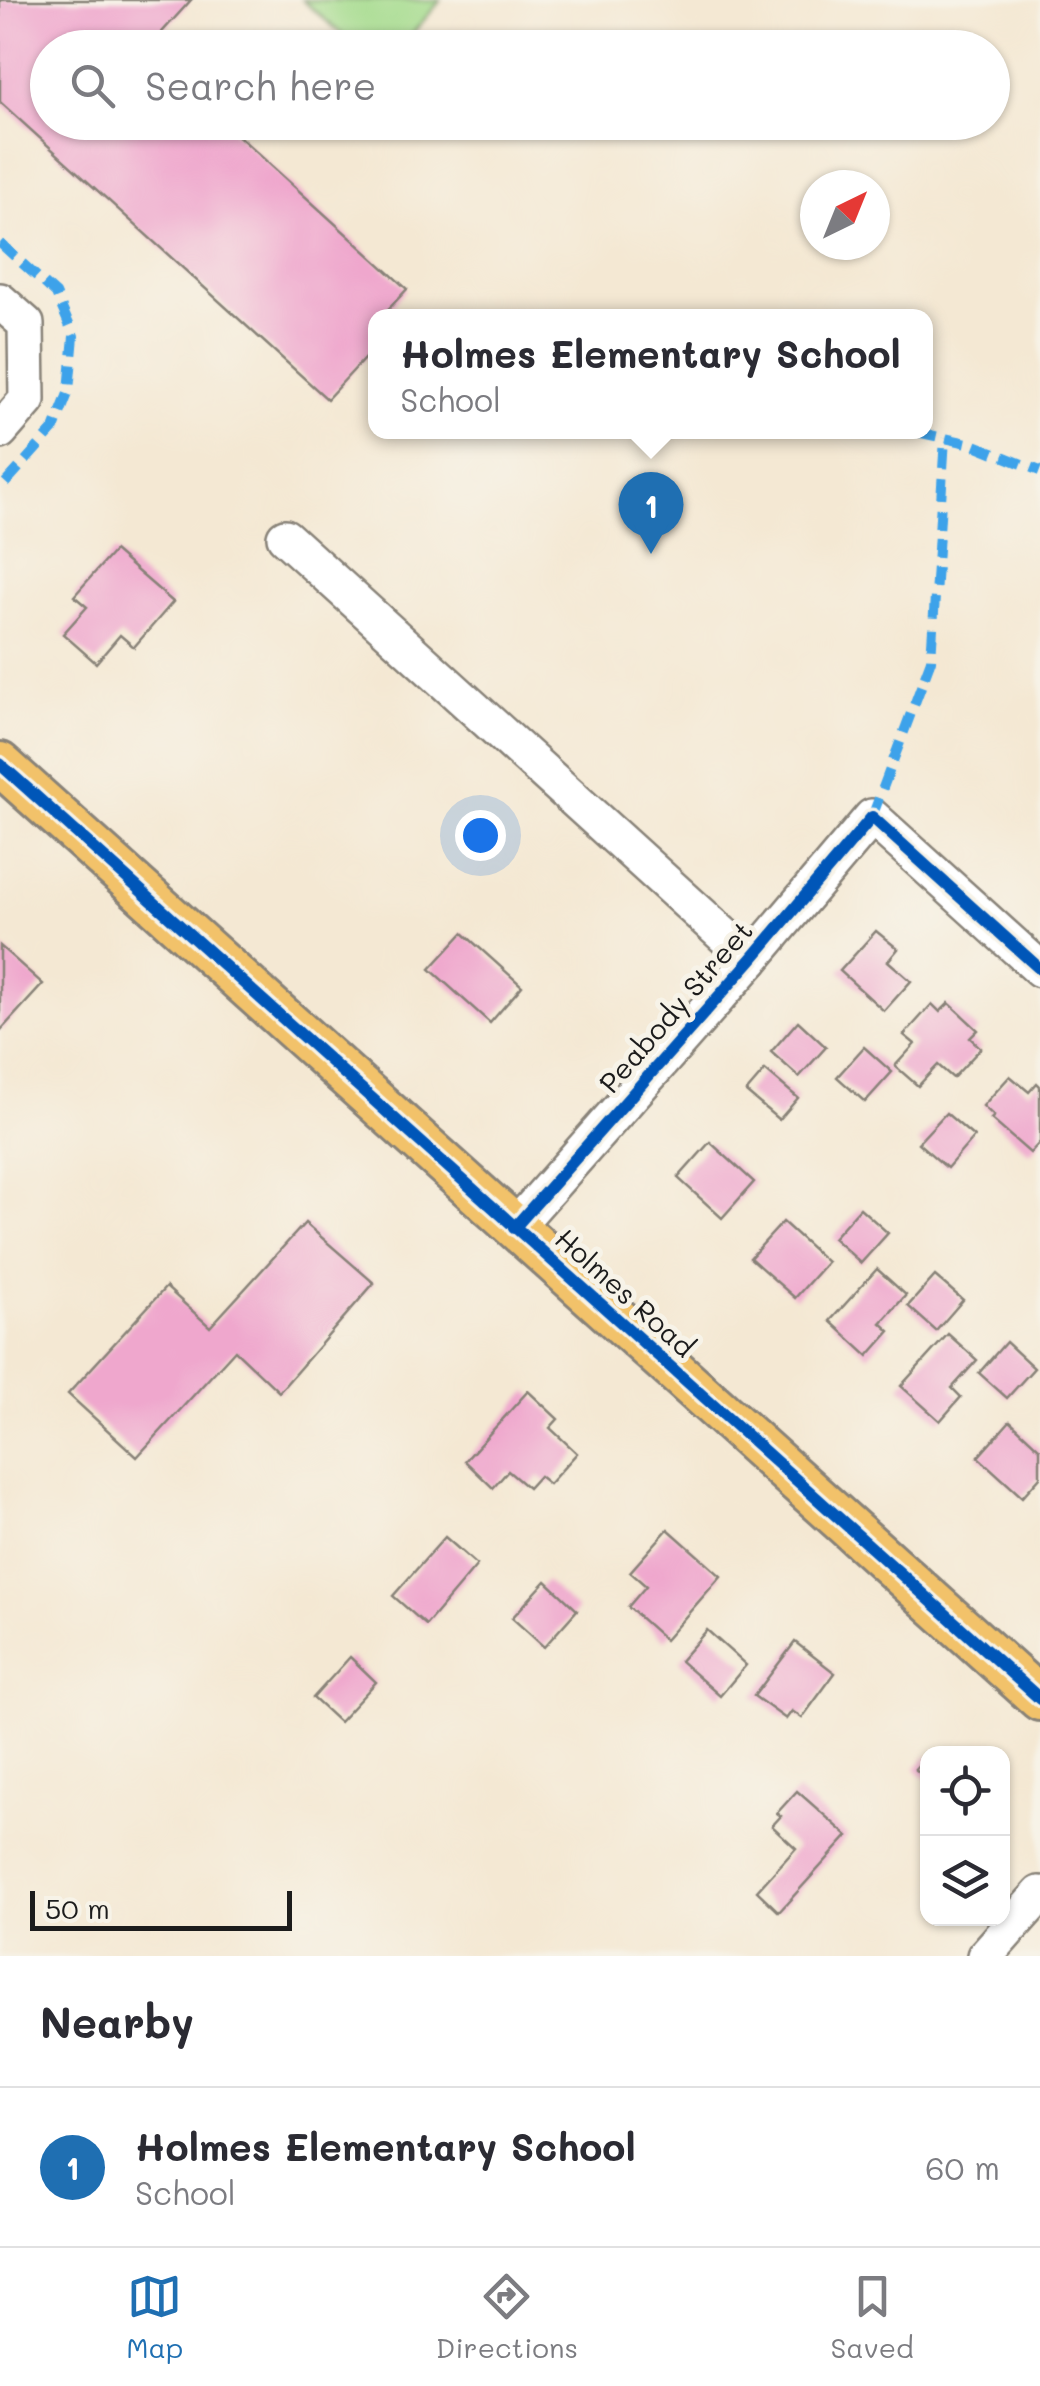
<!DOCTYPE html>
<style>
body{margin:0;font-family:Mali,sans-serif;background:#f2f2f3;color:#2b2b33}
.controls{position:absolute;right:30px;bottom:30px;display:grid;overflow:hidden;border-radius:20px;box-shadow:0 2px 8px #0004}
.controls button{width:90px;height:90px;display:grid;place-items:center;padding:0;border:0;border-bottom:2px solid #e1e1e2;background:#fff;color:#2b2b33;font:50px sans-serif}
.compass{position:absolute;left:800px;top:170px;width:90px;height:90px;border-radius:50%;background:#fff;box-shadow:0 2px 8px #0004;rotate:43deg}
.scale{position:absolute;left:30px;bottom:25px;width:262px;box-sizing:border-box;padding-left:10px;border:5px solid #1c1c1c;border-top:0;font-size:28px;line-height:35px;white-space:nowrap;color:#1c1c1c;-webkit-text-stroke:8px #f7f3e8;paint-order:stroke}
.you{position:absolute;left:480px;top:835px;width:35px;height:35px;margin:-25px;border:8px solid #fff;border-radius:50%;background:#1a73e8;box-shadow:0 0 0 15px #1a73e833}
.badge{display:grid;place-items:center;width:65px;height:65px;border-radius:50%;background:#1f6fb2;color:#fff;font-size:32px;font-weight:700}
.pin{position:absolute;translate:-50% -82px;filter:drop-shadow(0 2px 5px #0008)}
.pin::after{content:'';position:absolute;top:52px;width:35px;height:30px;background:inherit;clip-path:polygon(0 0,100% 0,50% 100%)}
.popup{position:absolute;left:368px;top:309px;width:565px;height:130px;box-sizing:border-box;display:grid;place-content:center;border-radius:20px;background:#fff;filter:drop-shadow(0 2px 8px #0005);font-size:32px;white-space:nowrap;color:#7c7c81}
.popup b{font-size:38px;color:#2b2b33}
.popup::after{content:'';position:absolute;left:50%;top:100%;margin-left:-20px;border:20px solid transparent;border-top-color:#fff}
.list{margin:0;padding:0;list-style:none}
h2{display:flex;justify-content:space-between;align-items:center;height:130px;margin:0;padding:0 40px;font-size:42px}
h2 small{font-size:32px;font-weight:400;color:#7c7c81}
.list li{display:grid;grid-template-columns:65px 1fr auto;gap:30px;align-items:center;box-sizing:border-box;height:160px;padding:0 40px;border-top:2px solid #e1e1e2}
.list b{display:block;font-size:38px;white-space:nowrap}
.list p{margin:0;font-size:32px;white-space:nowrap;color:#7c7c81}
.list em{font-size:32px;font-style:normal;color:#7c7c81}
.icon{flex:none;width:55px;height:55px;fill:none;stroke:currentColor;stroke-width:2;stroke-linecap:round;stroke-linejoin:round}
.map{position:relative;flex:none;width:1040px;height:1956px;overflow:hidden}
.search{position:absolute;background:#fff;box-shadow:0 2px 8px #0004;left:30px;right:30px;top:30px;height:110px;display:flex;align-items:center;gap:25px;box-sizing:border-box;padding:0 35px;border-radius:55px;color:#7c7c81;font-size:38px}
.sheet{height:290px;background:#fff}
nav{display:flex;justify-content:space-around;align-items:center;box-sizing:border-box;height:140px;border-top:2px solid #e1e1e2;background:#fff;font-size:28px;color:#7c7c81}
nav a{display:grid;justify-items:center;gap:5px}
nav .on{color:#1f6fb2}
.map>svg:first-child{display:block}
.green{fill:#a4db8d;stroke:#607c54;stroke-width:2.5}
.building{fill:#efa7cd}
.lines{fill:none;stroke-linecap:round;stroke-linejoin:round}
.minor-casing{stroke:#888278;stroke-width:40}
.major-casing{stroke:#888278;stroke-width:48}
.minor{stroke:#fff;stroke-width:35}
.major{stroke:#f2c26a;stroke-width:42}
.quiet{stroke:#3da2ea;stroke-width:10;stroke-dasharray:20 10;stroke-linecap:butt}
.cycleway-casing{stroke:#f7f3e8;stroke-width:19}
.cycleway{stroke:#0057b8;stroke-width:12}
.labels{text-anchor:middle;stroke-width:10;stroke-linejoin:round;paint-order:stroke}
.street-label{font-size:28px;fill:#1c1c1c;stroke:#f7f3e8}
</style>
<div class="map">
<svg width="1040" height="1956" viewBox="0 0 1040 1956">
<rect width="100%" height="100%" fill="#f7f3e8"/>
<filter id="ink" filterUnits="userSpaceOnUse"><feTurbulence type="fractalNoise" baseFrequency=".01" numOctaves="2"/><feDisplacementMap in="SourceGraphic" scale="20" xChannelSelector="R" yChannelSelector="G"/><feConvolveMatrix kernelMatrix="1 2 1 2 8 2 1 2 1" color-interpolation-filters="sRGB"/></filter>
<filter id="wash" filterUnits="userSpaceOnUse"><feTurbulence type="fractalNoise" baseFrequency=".0048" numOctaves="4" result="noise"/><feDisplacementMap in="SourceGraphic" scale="40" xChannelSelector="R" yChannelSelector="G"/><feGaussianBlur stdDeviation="2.25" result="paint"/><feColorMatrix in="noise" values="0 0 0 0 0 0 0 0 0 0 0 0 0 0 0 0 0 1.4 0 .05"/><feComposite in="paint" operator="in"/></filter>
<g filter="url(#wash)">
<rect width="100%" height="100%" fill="#f4e8d3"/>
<polygon class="green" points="302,0 441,0 401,47 358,48"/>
<g id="blocks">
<g class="building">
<polygon points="0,0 191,0 154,41 161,48 48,48 48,122 238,122 232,130 407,289 382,316 376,316 376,323 371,329 376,334 376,346 327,399 0,102"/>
<polygon points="114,551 173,602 134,647 120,635 96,663 63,634 87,607 74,596"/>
<polygon points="876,931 898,949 888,961 911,981 884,1011 840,971"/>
<polygon points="463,933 522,986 490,1023 430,969"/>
<polygon points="0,946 43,984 0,1031"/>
<polygon points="949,1003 978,1030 970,1038 981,1048 953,1078 938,1065 918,1086 895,1066 915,1044 904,1035 932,1004 940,1012"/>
<polygon points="798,1021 826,1047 799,1077 771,1052"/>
<polygon points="864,1047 892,1072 865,1102 837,1077"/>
<polygon points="765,1070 798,1098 779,1120 746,1092"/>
<polygon points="1010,1076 1029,1092 1037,1083 1040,1086 1040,1142 1030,1153 991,1119 994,1116 983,1106"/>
<polygon points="946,1113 974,1137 947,1168 918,1143"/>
<polygon points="710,1142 754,1182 722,1218 678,1178"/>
<polygon points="860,1208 888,1233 861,1263 833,1238"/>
<polygon points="783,1222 827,1262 795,1298 750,1258"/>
<polygon points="305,1223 374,1283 279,1392 235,1350 137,1457 68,1394 166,1287 210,1327"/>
<polygon points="877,1269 906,1295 881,1323 890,1331 868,1356 830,1321"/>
<polygon points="935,1276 963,1300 936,1331 908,1306"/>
<polygon points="948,1334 977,1360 952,1388 961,1397 940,1421 901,1386"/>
<polygon points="1006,1342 1034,1368 1007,1398 979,1373"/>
<polygon points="528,1391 558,1419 550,1428 577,1453 549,1484 539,1476 528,1488 508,1471 493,1488 465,1461"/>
<polygon points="1010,1421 1040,1449 1040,1477 1022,1497 978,1457"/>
<polygon points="668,1529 721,1576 665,1640 628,1607 646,1586 630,1572"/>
<polygon points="445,1537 477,1565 426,1625 393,1596"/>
<polygon points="546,1581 577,1610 544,1647 512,1618"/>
<polygon points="707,1630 746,1665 720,1696 680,1661"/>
<polygon points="795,1642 835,1673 802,1718 792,1711 786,1719 754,1696"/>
<polygon points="350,1657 376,1682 339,1722 313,1698"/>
<polygon points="928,1755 928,1780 915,1769"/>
<polygon points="797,1791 848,1836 779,1912 757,1891 796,1848 772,1826 781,1816 777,1813"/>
</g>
</g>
</g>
<g filter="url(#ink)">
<use href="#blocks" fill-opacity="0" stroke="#888278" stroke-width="2.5"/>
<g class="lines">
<g class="minor-casing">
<g id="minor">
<polyline points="0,301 26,324 27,400 0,431"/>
<polyline points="285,537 751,960"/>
<polyline points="514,1228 751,960 872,817 1040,969"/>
<polyline points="985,1956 1040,1894"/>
</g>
</g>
<g class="major-casing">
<polyline id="major" points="0,764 1040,1699"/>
</g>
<use href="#minor" class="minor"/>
<use href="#major" class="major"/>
<g class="quiet">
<polyline points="0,243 56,294 74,336 69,391 54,429 0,489"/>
<polyline points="917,432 972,444 1040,471"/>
<polyline points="872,817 931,660 945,438"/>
</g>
<g class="cycleway-casing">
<g id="cycleway">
<polyline points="0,764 1040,1699"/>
<polyline points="514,1228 751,960 872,817 1040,969"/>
</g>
</g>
<use href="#cycleway" class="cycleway"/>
</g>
</g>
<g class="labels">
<g class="street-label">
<text transform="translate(676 1007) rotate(-49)" y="10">Peabody Street</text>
<text transform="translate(625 1293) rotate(42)" y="10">Holmes Road</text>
</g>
</g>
</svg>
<div class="controls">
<button><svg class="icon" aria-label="locate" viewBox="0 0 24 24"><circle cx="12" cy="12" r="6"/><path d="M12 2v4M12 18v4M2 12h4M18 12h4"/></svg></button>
<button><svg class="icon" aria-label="layers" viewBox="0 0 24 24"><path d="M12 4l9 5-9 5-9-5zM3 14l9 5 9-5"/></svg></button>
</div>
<svg class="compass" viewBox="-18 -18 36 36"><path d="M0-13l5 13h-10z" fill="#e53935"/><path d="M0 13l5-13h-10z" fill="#7c7c81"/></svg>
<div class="scale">50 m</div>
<div class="you"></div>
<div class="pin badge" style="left:651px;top:554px">1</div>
<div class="popup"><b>Holmes Elementary School</b>School</div>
<div class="search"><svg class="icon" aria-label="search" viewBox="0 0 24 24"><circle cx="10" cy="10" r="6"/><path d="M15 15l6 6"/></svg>Search here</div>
</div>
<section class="sheet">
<h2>Nearby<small></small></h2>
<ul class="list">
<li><span class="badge">1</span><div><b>Holmes Elementary School</b><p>School</p></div><em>60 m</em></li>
</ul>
</section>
<nav>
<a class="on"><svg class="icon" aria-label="map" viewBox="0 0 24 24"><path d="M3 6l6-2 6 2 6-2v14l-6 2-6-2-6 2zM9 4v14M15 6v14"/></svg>Map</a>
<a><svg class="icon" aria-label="directions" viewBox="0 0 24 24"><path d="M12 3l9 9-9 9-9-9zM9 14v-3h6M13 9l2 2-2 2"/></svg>Directions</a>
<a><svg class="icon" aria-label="saved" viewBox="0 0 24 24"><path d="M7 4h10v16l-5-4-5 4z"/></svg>Saved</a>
</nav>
